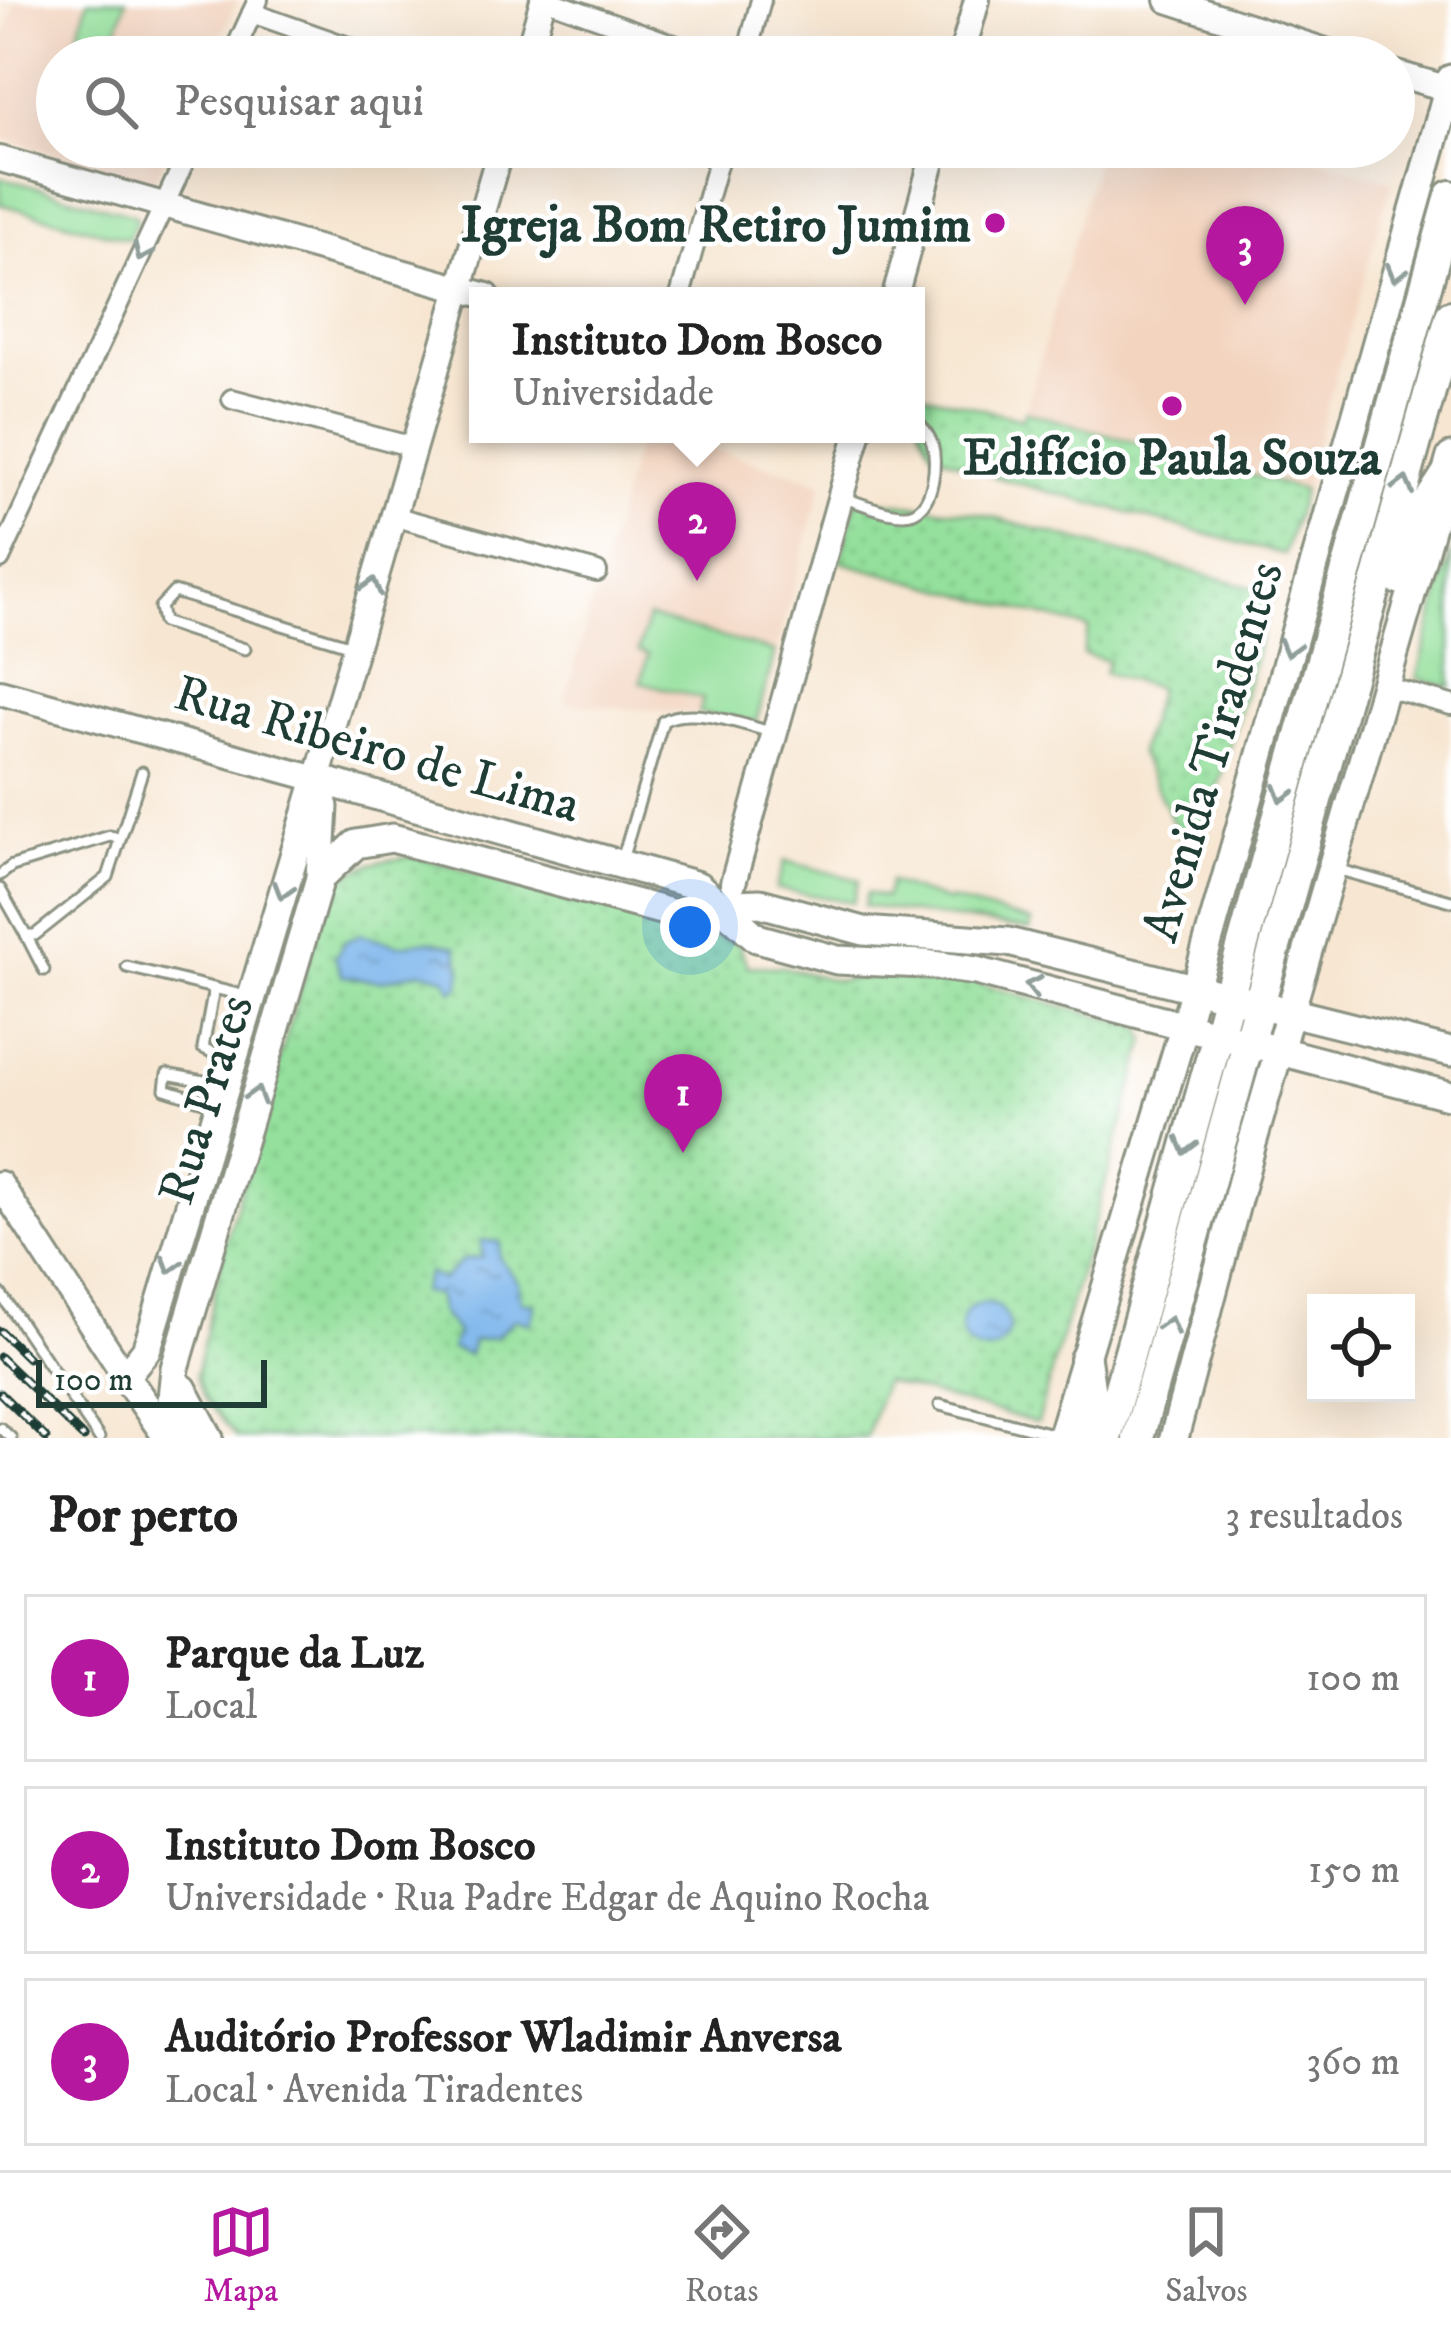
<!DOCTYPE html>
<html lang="pt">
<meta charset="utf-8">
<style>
body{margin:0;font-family:"IM FELL DW Pica",serif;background:#f6f6f6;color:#222}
.controls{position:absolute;right:36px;bottom:36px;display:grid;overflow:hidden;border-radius:0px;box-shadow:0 12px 48px #0002}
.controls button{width:108px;height:108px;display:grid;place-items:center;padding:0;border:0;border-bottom:3px solid #e0e0e0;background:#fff;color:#222;font:60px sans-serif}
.scale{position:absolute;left:36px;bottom:30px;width:231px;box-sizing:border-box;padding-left:12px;border:6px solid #1f3d34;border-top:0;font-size:33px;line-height:42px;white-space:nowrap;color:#1f3d34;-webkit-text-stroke:9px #fff;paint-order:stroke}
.you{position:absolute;left:690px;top:927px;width:42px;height:42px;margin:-30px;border:9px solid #fff;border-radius:50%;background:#1a73e8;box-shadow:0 0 0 18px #1a73e833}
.badge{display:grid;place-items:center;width:78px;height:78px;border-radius:50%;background:#b5179e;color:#fff;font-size:39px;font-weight:700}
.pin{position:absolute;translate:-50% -99px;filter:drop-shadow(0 3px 6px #0008)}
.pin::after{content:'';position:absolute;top:63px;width:42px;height:36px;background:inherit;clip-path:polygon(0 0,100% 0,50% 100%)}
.popup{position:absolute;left:469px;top:287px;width:456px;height:156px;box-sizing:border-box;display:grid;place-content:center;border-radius:0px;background:#fff;filter:drop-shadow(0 3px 9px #0005);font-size:39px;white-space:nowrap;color:#767676}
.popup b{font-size:45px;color:#222}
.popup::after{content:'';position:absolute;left:50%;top:100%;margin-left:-24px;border:24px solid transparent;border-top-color:#fff}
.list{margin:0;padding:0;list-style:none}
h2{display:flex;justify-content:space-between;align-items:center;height:156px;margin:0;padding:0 48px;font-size:51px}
h2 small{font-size:39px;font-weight:400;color:#767676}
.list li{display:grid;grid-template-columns:78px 1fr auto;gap:36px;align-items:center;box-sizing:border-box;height:168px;margin:0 24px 24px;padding:0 24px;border:3px solid #e0e0e0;border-radius:0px}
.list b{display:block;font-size:45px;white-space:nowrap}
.list p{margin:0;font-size:39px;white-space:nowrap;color:#767676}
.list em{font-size:39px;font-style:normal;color:#767676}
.icon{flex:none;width:66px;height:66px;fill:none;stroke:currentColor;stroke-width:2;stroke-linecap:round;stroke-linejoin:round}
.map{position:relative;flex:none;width:1451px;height:1438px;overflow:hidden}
.search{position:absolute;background:#fff;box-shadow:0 12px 48px #0002;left:36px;right:36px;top:36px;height:132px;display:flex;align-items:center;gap:30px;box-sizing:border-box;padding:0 42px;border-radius:66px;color:#767676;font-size:45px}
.sheet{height:732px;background:#fff}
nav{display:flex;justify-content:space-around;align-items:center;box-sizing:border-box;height:168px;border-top:3px solid #e0e0e0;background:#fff;font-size:33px;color:#767676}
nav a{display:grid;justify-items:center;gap:6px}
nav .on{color:#b5179e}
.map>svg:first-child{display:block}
.built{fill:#f3d4bf}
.green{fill:#94e09c;stroke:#5a8e68;stroke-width:3}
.park{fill:url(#park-dots);stroke:#5a8e68;stroke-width:3}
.water{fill:url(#water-ripples);stroke:#4e7990;stroke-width:3}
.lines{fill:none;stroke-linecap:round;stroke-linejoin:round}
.service-casing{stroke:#8b9282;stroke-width:15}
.minor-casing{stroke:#8b9282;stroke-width:24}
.tertiary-casing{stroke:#8b9282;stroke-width:30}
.secondary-casing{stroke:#8b9282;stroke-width:33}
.trunk-casing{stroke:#8b9282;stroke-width:36}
.service{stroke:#fff;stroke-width:9}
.minor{stroke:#fff;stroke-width:18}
.tertiary{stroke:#fff;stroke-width:24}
.secondary{stroke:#fff;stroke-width:27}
.trunk{stroke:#fff;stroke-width:30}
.rail-casing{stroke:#1f3d34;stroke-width:9}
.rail{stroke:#fff;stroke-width:4.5;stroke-dasharray:14;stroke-linecap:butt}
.oneway{stroke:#8f9e9a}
.poi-dot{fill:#b5179e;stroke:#fff;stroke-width:4.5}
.labels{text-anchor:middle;stroke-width:9;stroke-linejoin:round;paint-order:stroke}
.poi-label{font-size:51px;font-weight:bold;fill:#1f3d34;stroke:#fff;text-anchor:end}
.street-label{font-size:51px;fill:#1f3d34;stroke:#fff}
</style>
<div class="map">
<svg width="1451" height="1438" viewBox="0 0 1451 1438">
<defs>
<pattern id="park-dots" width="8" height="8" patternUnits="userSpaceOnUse" patternTransform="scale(3)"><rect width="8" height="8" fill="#94e09c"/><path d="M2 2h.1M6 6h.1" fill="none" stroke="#7fc187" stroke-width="1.8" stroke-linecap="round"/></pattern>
<pattern id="water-ripples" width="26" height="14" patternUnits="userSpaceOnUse" patternTransform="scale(3)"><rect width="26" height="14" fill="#7cb5ec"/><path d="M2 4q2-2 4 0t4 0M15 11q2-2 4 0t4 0" fill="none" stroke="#6594c0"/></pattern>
</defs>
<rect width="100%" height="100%" fill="#fff"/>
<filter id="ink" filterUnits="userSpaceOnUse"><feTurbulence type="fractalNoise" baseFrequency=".00833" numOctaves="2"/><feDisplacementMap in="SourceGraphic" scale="24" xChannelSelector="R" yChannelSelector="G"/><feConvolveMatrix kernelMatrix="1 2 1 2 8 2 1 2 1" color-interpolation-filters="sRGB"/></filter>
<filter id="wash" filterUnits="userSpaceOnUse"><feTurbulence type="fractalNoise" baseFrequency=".004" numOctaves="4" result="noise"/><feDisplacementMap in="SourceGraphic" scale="48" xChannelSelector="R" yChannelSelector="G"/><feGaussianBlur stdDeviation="2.7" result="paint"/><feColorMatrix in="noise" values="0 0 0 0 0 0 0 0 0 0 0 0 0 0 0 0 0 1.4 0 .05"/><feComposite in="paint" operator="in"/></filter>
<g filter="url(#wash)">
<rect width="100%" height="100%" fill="#f7e6d1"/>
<g class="built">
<polygon points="16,0 238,0 212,57 57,57 57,147 170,147 156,178 150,181 0,138 0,50"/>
<polygon points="1100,147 1274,147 1392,181 1303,490 1025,411"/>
<polygon points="640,434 661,434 823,482 756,723 728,716 564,703"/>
</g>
<g class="green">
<polygon points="88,0 126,0 110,54 75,44"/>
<polygon points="0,177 134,215 137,219 128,239 0,204"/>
<polygon points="1451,551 1451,687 1417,678"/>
<polygon points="648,617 775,652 756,723 699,713 703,699 641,682 648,655 638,651"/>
<polygon points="785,861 859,880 853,902 776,889"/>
<polygon points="890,882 949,902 950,900 1032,922 1030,930 864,906 867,893 885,898"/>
<polygon points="290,897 305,901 229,1157 213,1152"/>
</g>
<g class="park">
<polygon points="916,392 1022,419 1025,411 1303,490 1284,555 999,478 933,452 916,418"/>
<polygon points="857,498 976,513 1273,593 1198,857 1189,854 1139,753 1158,688 1104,673 1108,661 1083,654 1089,628 840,562"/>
<path d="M414 856 738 943 748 966 782 967 838 981 882 975 942 974 1141 1027 1146 1040 1037 1423 884 1381 866 1438H237L205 1399 196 1375 227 1236 329 892C353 864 379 861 414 856Z"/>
</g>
<g class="water">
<polygon points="361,934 399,945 429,941 456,947 462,971 459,986 452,991 446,978 421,971 381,981 342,976 335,957 345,942"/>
<polygon points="481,1240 500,1242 499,1258 518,1282 521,1302 535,1304 530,1323 515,1319 495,1337 473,1341 469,1355 451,1349 457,1333 441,1313 437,1296 421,1292 428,1273 442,1280 463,1260 482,1257"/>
<circle cx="985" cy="1327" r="24"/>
</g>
</g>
<g filter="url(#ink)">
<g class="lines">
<g class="service-casing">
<g id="service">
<path d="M841 497C859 502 897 520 914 512 935 502 937 461 932 443 929 434 922 426 916 419"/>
<polyline points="245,649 163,622 160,607 174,592 355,647"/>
<path d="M622 860 663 721C692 705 744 725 774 733"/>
<polyline points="1336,869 1451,901"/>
<polyline points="0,875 12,866 110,836 118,838"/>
<polyline points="0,889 26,935 35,935 108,877 142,772"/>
<polyline points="26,935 44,970"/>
<polyline points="127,967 246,996"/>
<polyline points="214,988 203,1048 229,1060"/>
<polyline points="213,1104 165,1089 167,1074 220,1084"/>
<polyline points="0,1293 99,1438"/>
<polyline points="940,1405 1056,1435"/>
<polyline points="0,1428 11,1438"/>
</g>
</g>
<g class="minor-casing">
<g id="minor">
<polyline points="548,0 708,57"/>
<polyline points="252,13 377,57"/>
<polyline points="232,57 258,0"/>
<polyline points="746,57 761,0"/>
<polyline points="680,296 722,147"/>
<polyline points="232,399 413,447"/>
<polyline points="393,516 597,572"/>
<polyline points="0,559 191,147"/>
<polyline points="1387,687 1451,705"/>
</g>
</g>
<g class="tertiary-casing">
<g id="tertiary">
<polyline points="1168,0 1344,57"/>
<polyline points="527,57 543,0"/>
<polyline points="961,57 977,0"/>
<polyline points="1394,73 1449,89"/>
<polyline points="0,159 487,296"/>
<polyline points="895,296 936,147"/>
<polyline points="0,692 317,779 501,147"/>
<polyline points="733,883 858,434"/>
<polyline points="0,1184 125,1376"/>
</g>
</g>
<g class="secondary-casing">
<g id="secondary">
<polyline points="317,779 698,886 757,938 837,960 924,964 976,971 1451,1096"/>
<polyline points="320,878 356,844 392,838 679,915 693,916 734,904 760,903 864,931 1008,942 1451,1052"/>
<polyline points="183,1389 209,1438"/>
<polyline points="168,1438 125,1376 146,1350 152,1332 317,779"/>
<polyline points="182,1438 172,1398 175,1368 320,878 324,807 320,789"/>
<polyline points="1061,1438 1185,1024 1451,79"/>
<polyline points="1174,1438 1251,1147 1451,457"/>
</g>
</g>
<g class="trunk-casing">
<g id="trunk">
<polyline points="1449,89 1451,89"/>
<polyline points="1397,578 1417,521 1446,476"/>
<polyline points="1082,1438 1090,1395 1085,1359"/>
<polyline points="1106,1438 1451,196"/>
<polyline points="1138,1438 1451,316"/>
</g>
</g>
<use href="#service" class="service"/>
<use href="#minor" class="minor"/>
<use href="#tertiary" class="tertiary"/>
<use href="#secondary" class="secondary"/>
<use href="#trunk" class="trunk"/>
<g class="rail-casing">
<g id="rail">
<polyline points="0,1331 28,1358"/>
<polyline points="0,1357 84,1438"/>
<polyline points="0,1393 46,1438"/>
</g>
</g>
<use href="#rail" class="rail"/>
</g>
<defs><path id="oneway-chevron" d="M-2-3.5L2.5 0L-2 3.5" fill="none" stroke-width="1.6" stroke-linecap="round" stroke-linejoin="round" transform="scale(3)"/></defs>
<g class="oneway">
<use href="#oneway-chevron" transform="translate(142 253) rotate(115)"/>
<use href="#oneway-chevron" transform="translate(1396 273) rotate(106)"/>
<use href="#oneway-chevron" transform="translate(1404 485) rotate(-75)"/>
<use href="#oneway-chevron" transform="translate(372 586) rotate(-74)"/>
<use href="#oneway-chevron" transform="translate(1289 648) rotate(106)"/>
<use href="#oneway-chevron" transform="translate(1283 794) rotate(106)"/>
<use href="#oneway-chevron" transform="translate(283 891) rotate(107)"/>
<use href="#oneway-chevron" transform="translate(1033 986) rotate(-166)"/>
<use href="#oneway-chevron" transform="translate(256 1095) rotate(-73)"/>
<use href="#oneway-chevron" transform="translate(1186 1146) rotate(105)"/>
<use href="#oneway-chevron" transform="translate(171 1265) rotate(107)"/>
<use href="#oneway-chevron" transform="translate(1169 1325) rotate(-74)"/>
</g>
</g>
<g class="poi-dot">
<circle cx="995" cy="223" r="12"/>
<circle cx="1172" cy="406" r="12"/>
</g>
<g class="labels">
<g class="poi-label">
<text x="971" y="241">Igreja Bom Retiro Jumim</text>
<text x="1172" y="474" text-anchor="middle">Edifício Paula Souza</text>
</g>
<g class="street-label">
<text transform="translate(378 747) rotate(16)" y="18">Rua Ribeiro de Lima</text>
<text transform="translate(1211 751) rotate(-74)" y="18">Avenida Tiradentes</text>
<text transform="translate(204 1099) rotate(-73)" y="18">Rua Prates</text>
</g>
</g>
</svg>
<div class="controls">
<button><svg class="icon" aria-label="locate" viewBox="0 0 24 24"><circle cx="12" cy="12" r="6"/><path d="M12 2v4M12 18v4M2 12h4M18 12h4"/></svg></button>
</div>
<div class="scale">100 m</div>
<div class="you"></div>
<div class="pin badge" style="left:683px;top:1153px">1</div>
<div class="pin badge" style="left:697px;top:581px">2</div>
<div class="popup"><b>Instituto Dom Bosco</b>Universidade</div>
<div class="pin badge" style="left:1245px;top:305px">3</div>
<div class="search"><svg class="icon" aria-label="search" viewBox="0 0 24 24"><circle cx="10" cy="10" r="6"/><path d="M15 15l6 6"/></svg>Pesquisar aqui</div>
</div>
<section class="sheet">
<h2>Por perto<small>3 resultados</small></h2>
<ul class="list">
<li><span class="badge">1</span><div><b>Parque da Luz</b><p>Local</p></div><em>100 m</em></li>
<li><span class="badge">2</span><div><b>Instituto Dom Bosco</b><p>Universidade · Rua Padre Edgar de Aquino Rocha</p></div><em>150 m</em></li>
<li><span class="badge">3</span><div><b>Auditório Professor Wladimir Anversa</b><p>Local · Avenida Tiradentes</p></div><em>360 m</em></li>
</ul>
</section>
<nav>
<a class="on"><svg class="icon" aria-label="map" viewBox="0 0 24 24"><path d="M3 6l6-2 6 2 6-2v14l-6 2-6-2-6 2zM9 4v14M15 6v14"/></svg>Mapa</a>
<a><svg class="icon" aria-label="directions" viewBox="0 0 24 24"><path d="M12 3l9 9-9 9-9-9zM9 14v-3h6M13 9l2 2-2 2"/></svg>Rotas</a>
<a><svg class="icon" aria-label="saved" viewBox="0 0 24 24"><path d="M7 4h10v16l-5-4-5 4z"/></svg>Salvos</a>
</nav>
